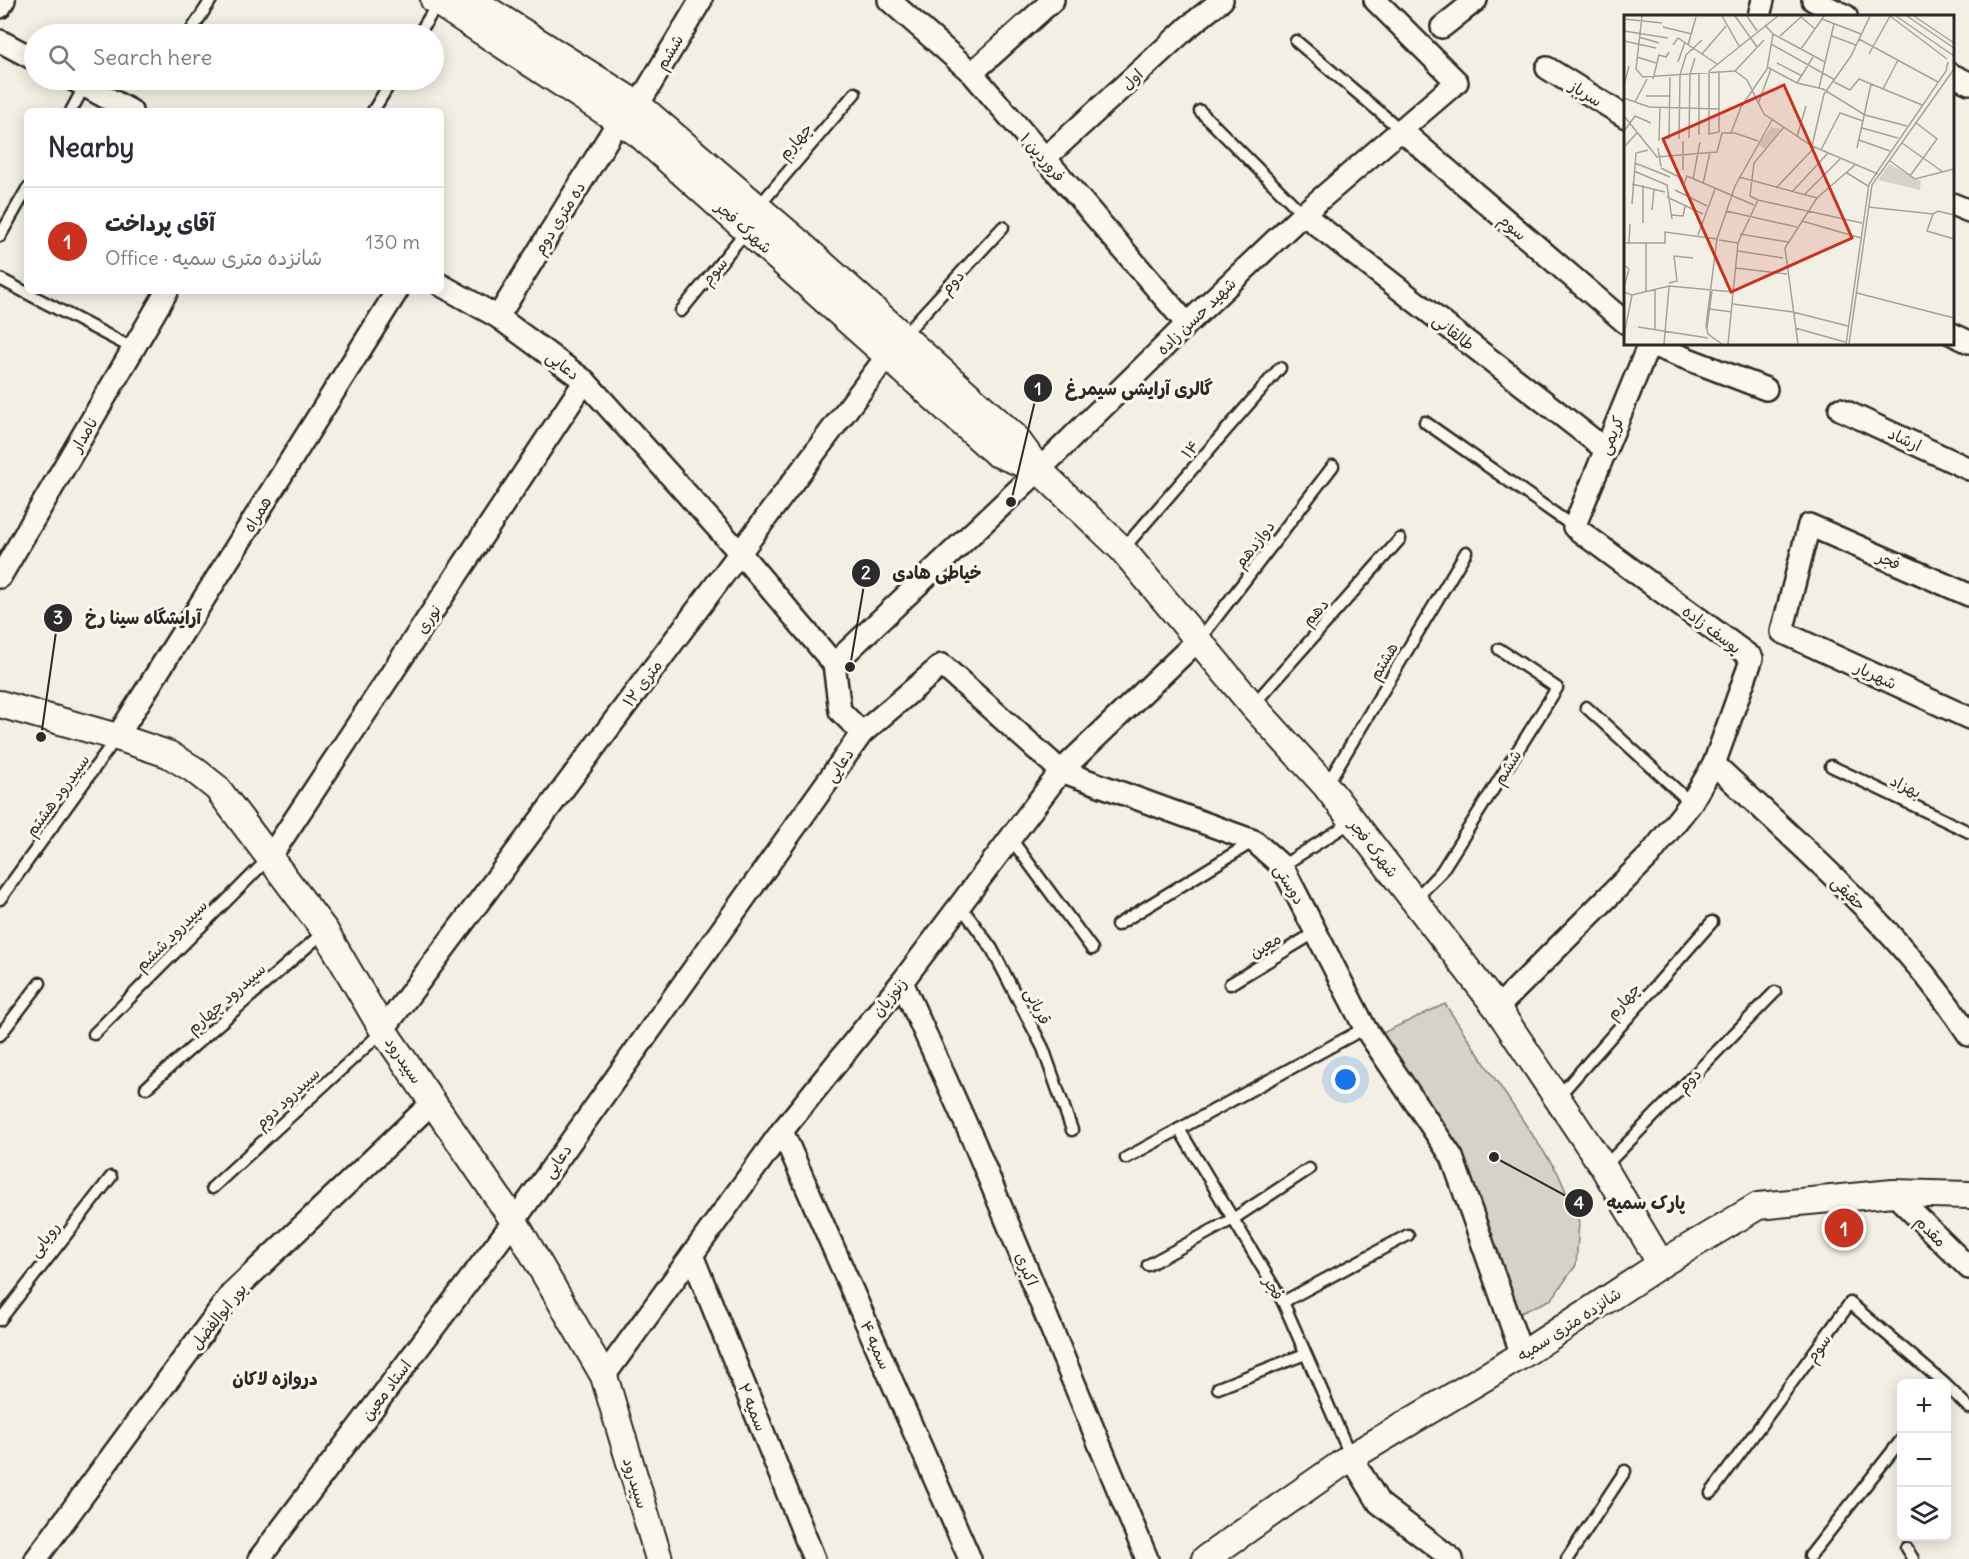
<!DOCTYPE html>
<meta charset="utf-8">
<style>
body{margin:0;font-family:Delius,"Playpen Sans Arabic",sans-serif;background:#f2f2f3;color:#2b2b33}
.controls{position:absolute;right:18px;bottom:18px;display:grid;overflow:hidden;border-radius:9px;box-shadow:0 3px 15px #0003}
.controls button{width:54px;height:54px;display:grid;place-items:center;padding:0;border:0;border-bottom:2px solid #e1e1e2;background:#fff;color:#2b2b33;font:30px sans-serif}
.you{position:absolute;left:1346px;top:1080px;width:21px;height:21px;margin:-15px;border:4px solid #fff;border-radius:50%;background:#1a73e8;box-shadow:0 0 0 9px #1a73e833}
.badge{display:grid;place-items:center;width:39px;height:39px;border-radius:50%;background:#c8321e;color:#fff;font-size:20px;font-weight:700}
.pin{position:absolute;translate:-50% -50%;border:3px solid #fff;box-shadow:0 2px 6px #0006}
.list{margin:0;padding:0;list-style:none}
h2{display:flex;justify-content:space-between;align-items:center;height:78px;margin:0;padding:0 24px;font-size:26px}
h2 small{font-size:20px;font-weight:400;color:#7c7c81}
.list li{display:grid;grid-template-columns:39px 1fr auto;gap:18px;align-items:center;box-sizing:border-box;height:108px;padding:0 24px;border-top:2px solid #e1e1e2}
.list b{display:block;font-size:22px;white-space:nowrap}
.list p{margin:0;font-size:20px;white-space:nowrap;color:#7c7c81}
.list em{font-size:20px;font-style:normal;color:#7c7c81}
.icon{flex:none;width:33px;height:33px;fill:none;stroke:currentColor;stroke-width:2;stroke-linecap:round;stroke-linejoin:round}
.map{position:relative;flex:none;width:1969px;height:1559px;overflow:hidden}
.search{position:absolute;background:#fff;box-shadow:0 3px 15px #0003;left:24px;top:24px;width:420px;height:66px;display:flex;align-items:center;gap:15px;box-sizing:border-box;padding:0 21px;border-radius:33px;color:#7c7c81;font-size:22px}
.panel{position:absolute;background:#fff;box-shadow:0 3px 15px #0003;left:24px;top:108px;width:420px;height:186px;border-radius:9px}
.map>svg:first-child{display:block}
.green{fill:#d5d2c9;stroke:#807e7a;stroke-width:1.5}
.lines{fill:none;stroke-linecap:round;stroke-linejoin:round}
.service-casing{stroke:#2b2b2b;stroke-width:15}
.minor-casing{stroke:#2b2b2b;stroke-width:26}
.tertiary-casing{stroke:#2b2b2b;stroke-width:30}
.service{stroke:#fbf7ec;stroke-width:10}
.minor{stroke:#fbf7ec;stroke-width:21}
.tertiary{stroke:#fbf7ec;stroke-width:26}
.labels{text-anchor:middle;stroke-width:6;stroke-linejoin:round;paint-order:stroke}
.street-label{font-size:16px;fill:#2b2b2b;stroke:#fbf7ec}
.neighbourhood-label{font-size:18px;font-weight:bold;fill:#2b2b2b;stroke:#fbf7ec}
.inset-road{fill:none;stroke:#a3a19a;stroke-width:1.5}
.view{fill:#c8321e;fill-opacity:0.15;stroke:#c8321e;stroke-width:3}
.inset-edge{fill:none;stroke:#2b2b2b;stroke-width:3}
.leader{fill:none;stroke:#2b2b2b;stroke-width:2}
.callout-dot{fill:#2b2b2b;stroke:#fbf7ec;stroke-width:2}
.mark-label{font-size:18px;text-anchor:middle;font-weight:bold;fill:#fff}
.callout-label{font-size:18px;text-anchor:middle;font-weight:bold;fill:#2b2b2b;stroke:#fbf7ec;stroke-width:6;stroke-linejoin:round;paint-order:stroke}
</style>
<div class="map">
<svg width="1969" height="1559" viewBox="0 0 1969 1559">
<rect width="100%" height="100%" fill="#f3efe4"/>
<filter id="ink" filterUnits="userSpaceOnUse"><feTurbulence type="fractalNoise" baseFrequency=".0167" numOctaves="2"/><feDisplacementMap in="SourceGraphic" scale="12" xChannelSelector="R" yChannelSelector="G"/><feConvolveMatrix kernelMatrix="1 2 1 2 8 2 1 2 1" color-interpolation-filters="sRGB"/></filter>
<g filter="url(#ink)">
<polygon class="green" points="1445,1004 1558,1173 1579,1222 1576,1265 1552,1299 1514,1316 1435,1141 1378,1035"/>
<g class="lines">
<g class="service-casing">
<g id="service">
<polyline points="189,34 211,0"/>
<polyline points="419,34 438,3"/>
<polyline points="1296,41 1401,130"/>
<polyline points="71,111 85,85"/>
<polyline points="373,111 392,80"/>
<polyline points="1200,111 1303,214"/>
<polyline points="758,207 855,93"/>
<polyline points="0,236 27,189"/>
<polyline points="0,279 134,349"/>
<polyline points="681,311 747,230"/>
<polyline points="902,337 1003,227"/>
<polyline points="1425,422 1574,527"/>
<polyline points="1123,549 1280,368"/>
<polyline points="1199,640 1333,466"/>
<polyline points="1253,705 1400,539"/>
<polyline points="1586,707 1691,803"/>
<polyline points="1831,766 1969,832"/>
<polyline points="1326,786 1466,552"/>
<polyline points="1011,839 1092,949"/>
<polyline points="1282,866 1353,821"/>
<polyline points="0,899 117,737"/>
<polyline points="1415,899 1441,872 1557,688 1499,649"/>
<polyline points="960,905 992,949 1043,1048 1072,1130"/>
<polyline points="1117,925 1254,841"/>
<polyline points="1230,984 1316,932"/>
<polyline points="94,1034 270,857"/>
<polyline points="0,1035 40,983"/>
<polyline points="146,1088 325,931"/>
<polyline points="1557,1098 1712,922"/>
<polyline points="1179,1129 1283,1302 1351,1457"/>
<polyline points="1126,1158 1365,1028"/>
<polyline points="1604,1167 1775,992"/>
<polyline points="212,1188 383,1031"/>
<polyline points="1148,1265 1233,1219 1309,1169"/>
<polyline points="1283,1302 1408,1235"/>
<polyline points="0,1320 111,1177"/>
<polyline points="1946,1385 1969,1408"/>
<polyline points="1218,1388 1305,1354"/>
<polyline points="1711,1493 1850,1303 1945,1384"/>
<polyline points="1906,1548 1913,1559"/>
<polyline points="1810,1556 1902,1439"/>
<polyline points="1567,1559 1625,1471"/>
</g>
</g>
<g class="minor-casing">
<g id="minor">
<polyline points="889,0 972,73 1187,324"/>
<polyline points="1813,0 1846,16"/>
<polyline points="0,7 4,0"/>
<polyline points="1759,16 1763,0"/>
<polyline points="1442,27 1476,0"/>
<polyline points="0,41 34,59"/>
<polyline points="1547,68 1626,117"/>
<polyline points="972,73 1053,0"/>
<polyline points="1952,75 1969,83"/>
<polyline points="74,80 131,111"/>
<polyline points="638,105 701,0"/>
<polyline points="1401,130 1626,323"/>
<polyline points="1044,159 1188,27 1222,0"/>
<polyline points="1952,204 1969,211"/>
<polyline points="1303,214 1605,449"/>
<polyline points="498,317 620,119"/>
<polyline points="1952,334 1969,342"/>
<polyline points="1649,344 1766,389"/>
<polyline points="1840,409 1969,469"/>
<polyline points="0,577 167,291"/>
<polyline points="1969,595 1809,525 1782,632 1969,718"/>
<polyline points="834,664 1039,470 1187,324 1303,214 1457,82 1375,0"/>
<polyline points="862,733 942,665 1061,771 1254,841 1282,866 1365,1028 1452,1157 1522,1355"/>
<polyline points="117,737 397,291"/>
<path d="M1714 764C1804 849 1901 931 1969 1035"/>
<polyline points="270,857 585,381"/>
<polyline points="902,982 974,1142 1147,1559"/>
<polyline points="1497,1008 1649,856 1691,803 1714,764 1752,658 1574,527 1649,344"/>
<polyline points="383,1030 896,344"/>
<polyline points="782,1131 970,1559"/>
<polyline points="1893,1193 1969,1268"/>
<polyline points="692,1255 814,1559"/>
<polyline points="604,1376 782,1131 902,982 1061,771 1198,640"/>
<polyline points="1351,1457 1379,1503 1452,1559"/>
<polyline points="36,1559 232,1293 433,1102"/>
<polyline points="259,1559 514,1221 862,733 840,711 834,664 740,553 585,381 498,317 441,285"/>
</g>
</g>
<g class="tertiary-casing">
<g id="tertiary">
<polyline points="434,0 639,134 996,453 1039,470"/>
<polyline points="472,0 638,105 797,241 1015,437 1039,470 1122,549 1253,706 1326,786 1497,1008 1604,1168 1661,1264"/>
<polyline points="0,704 117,737 168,754 193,769 217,788 325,931 383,1030 514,1221 604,1376 659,1559"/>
<polyline points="1205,1559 1351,1457 1522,1355 1661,1264 1758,1206 1893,1193 1969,1195"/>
</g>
</g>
<use href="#service" class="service"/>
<use href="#minor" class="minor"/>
<use href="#tertiary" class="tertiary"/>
</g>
</g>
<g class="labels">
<g class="street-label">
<text transform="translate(669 52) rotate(-59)" y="6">ششم</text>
<text transform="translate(1132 79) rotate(-43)" y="6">اول</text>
<text transform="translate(1586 93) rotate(32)" y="6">سرباز</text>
<text transform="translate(795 141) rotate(-49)" y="6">چهارم</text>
<text transform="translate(1043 157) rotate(49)" y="6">فروردین ۱</text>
<text transform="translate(559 218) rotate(-58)" y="6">ده متری دوم</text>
<text transform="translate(744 227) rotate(42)" y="6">شهرک فجر</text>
<text transform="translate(1513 227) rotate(41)" y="6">سوم</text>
<text transform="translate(714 271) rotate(-50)" y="6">سوم</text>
<text transform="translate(952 282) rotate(-47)" y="6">دوم</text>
<text transform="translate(1196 316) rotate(-44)" y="6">شهید حسن زاده</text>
<text transform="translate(1454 332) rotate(38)" y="6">طالقانی</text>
<text transform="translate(563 365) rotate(37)" y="6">دعایی</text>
<text transform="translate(84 434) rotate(-60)" y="6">نامدار</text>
<text transform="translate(1611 435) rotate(-67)" y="6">کریمی</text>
<text transform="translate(1905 439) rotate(25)" y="6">ارشاد</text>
<text transform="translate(1190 449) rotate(-49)" y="6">۱۴</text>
<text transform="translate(257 514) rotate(-58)" y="6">همراه</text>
<text transform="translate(1254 544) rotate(-52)" y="6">دوازدهم</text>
<text transform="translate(1889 560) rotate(24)" y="6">فجر</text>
<text transform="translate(1315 612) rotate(-48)" y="6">دهم</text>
<text transform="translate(428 619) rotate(-56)" y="6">نوری</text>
<text transform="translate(1712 629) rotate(37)" y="6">یوسف زاده</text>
<text transform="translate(1383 661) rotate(-59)" y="6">هشتم</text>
<text transform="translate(1876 675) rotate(25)" y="6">شهریار</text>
<text transform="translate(642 683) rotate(-53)" y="6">۱۲ متری</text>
<text transform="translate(839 765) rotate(-55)" y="6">دعایی</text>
<text transform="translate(1507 767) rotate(-58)" y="6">ششم</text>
<text transform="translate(1906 786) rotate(26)" y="6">بهزاد</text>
<text transform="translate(57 795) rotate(-54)" y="6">سپیدرود هشتم</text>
<text transform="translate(1374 848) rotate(52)" y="6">شهرک فجر</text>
<text transform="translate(1290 884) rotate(59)" y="6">دوستی</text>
<text transform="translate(1849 893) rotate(45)" y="6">حقیقی</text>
<text transform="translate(171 935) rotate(-45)" y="6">سپیدرود ششم</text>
<text transform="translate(1265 945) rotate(-31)" y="6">معین</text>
<text transform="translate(889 997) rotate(-51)" y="6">زنوزیان</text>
<text transform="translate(226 998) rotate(-41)" y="6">سپیدرود چهارم</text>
<text transform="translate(1623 1001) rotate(-49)" y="6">چهارم</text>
<text transform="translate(1038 1006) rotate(63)" y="6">قربانی</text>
<text transform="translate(404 1060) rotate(56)" y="6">سپیدرود</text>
<text transform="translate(1689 1080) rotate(-46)" y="6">دوم</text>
<text transform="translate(287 1098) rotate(-43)" y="6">سپیدرود دوم</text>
<text transform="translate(557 1161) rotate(-55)" y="6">دعایی</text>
<text transform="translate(1931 1231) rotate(45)" y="6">مقدم</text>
<text transform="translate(44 1239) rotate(-52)" y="6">رویایی</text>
<text transform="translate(1027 1269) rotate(68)" y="6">اکبری</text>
<text transform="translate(1274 1288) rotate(60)" y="6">فجر</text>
<text transform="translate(218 1316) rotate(-51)" y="6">پور ابوالفضل</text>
<text transform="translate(1569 1324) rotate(-33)" y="6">شانزده متری سمیه</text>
<text transform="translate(876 1345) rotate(66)" y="6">سمیه ۴</text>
<text transform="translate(1818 1348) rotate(-54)" y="6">سوم</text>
<text transform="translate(386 1390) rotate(-53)" y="6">استاد معین</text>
<text transform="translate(753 1407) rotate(68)" y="6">سمیه ۲</text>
<text transform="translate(636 1483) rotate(73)" y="6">سپیدرود</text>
</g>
<g class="neighbourhood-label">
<text x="275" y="1385">دروازه لاکان</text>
</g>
</g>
<g transform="translate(1624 15)">
<rect width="330" height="330" fill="#f3efe4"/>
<path d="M147 112 157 114 140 134 135 130ZM265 149 297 166 296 175 254 165Z" fill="#d5d2c9"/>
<path class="inset-road" d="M18 1 12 54 19 62 111 56 123 65 140 99 188 131 254 159M98 1 115 31M111 1 133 32M123 1 133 16M266 1 323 44M272 1 330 41M283 1 330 33M290 1 330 28M177 2 191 14M0 4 38 8M198 4 237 19M39 12 68 19M0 16 44 23M149 19 201 47M156 21 178 1M208 21 232 30M15 22 35 28M235 24 314 67M0 26 32 33M147 29 211 65M49 30 54 23 93 49M64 30 72 2M177 34 200 1M78 39 102 11M245 39 266 1M13 42 32 48M54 47 61 27M153 48 178 61M143 52 173 68 199 74 241 100 283 111M85 56V119L95 117V56M85 56 154 1M111 56 140 25M75 58V120M29 64 35 40 42 42 45 37M210 67 226 75 235 64 298 90M173 68 189 42M0 70 5 51M195 73 210 9M259 74 274 45M22 81H46M0 83 25 92 95 94M11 87 23 64M134 89 147 54M0 101 33 142 93 137 98 118H111L134 126M238 113 274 123M0 116 11 101 27 108M107 118 117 92 143 54 149 19 141 10M173 122 182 91M65 123 66 59 71 43M45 124 46 62M55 124 56 60 62 40 78 25M235 125 266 136M35 126 36 92M278 128 319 157M188 131 200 79 227 41 246 1M0 132 13 118M34 133 37 152M233 133 247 69M197 135 216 98 239 106M266 146 291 164 330 154M11 148 46 162M37 153 59 164M59 155V126M10 156 43 170 48 204M223 158 244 171M286 161 313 124 291 107M115 162 193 183M69 164 76 127M8 169 41 177M79 169 86 137M19 170V208M59 171 63 161 130 190M152 173 191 132M51 175 83 191M168 177 204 138M181 179 216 144M43 182 79 199M134 185 126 181 130 148 160 112M8 189 12 138 24 135M244 192 309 199 314 196 330 200M28 195 30 174M102 196 173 212M309 199 303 216 330 224M48 200 59 201 61 191M178 206 237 223M116 219 164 227M74 220 91 174M95 225 114 228M0 228H41V217L93 224M5 228 6 209M22 228V276M114 236 159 243M0 250 5 254 0 272M112 253 163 259M45 268 53 266 50 241 69 243M31 274V314M0 277 8 280 45 271 110 277M233 278 330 303M109 289 169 297 224 311M86 294 108 297M14 312 84 323M83 313 88 276M171 313 221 327M0 320 8 280M40 329 45 272M98 329 84 319 82 311 93 224 111 171 148 105M104 329 114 228 134 185 238 208M174 329 161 233 193 183 231 150M222 329 245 169 322 56 324 47M225 329 248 170 330 54"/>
<path class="view" d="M160 70 228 223 107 277 39 124Z"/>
<rect width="330" height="330" class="inset-edge"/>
</g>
<path class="leader" d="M1011 502L1038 388M850 667L866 573M41 737L58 618M1494 1157L1579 1203"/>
<g class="callout-dot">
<circle cx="1011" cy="502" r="6"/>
<circle cx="850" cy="667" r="6"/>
<circle cx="41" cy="737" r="6"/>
<circle cx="1494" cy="1157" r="6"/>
<circle cx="1038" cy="388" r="15"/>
<circle cx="866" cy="573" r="15"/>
<circle cx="58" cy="618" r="15"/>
<circle cx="1579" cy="1203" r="15"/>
</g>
<g class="mark-label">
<text x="1038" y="395">1</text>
<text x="866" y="579">2</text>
<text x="58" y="624">3</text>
<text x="1579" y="1209">4</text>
</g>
<g class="callout-label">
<text x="1139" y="395">گالری آرایشی سیمرغ</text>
<text x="937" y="579">خیاطی هادی</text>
<text x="143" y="624">آرایشگاه سینا رخ</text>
<text x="1646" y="1209">پارک سمیه</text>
</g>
</svg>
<div class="controls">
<button>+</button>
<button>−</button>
<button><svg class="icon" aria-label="layers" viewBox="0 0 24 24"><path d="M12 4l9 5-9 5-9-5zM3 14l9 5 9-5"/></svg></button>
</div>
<div class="you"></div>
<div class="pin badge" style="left:1844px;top:1228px">1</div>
<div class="search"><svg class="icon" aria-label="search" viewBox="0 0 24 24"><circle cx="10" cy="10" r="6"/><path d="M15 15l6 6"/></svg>Search here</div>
<section class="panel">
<h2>Nearby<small></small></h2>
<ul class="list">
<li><span class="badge">1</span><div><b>آقای پرداخت</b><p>Office · شانزده متری سمیه</p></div><em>130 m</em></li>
</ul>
</section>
</div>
